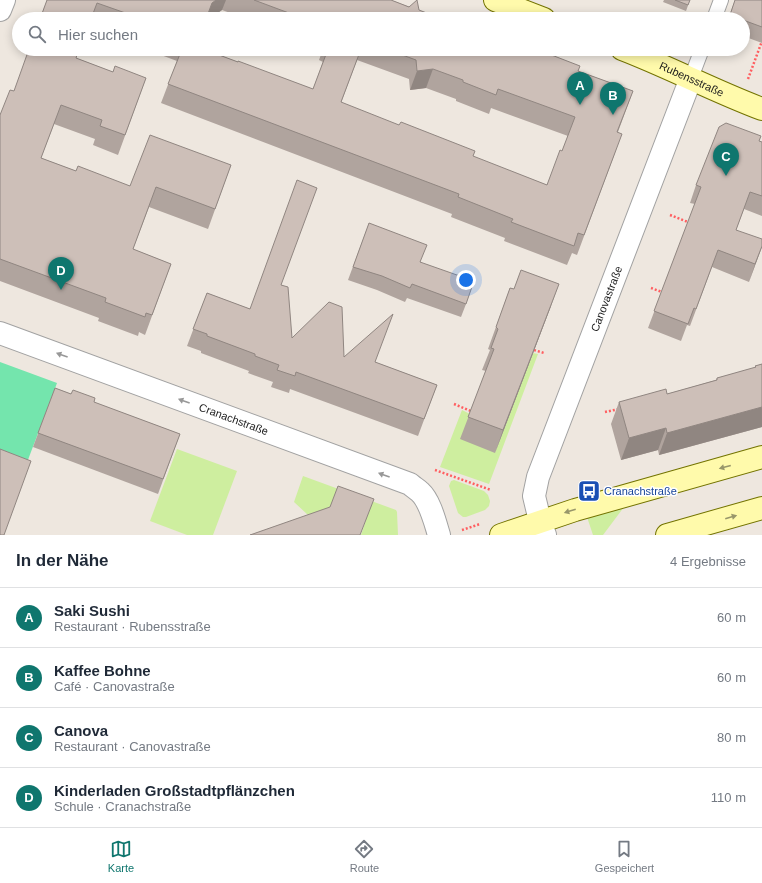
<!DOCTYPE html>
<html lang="de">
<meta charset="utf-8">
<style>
body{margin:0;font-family:Helvetica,sans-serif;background:#f6f6f7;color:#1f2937}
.you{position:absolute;left:466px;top:280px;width:14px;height:14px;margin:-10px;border:3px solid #fff;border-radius:50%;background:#1a73e8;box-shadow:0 0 0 6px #1a73e833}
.badge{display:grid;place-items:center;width:26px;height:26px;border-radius:50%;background:#0f766e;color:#fff;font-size:13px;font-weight:700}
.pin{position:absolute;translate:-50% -33px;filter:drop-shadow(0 1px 2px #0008)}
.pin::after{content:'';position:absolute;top:21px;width:14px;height:12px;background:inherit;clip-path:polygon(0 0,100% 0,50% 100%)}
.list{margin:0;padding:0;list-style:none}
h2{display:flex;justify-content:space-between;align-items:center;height:52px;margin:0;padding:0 16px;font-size:17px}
h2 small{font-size:13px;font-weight:400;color:#747a83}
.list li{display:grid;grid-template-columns:26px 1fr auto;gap:12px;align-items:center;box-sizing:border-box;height:60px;padding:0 16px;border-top:1px solid #e0e1e3}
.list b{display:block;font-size:15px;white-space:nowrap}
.list p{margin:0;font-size:13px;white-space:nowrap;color:#747a83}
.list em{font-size:13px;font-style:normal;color:#747a83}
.icon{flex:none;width:22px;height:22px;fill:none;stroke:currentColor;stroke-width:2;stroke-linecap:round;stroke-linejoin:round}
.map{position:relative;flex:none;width:762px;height:535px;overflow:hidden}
.search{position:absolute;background:#fff;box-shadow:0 2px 10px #0003;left:12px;right:12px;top:12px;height:44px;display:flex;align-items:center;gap:10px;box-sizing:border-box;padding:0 14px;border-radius:22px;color:#747a83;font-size:15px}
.sheet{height:292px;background:#fff}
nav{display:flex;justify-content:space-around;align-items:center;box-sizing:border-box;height:56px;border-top:1px solid #e0e1e3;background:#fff;font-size:11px;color:#747a83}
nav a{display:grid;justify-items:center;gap:2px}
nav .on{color:#0f766e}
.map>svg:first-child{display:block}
.grass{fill:#ceee9f}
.pitch{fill:#74e5ad}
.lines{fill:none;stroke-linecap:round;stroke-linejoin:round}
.lane-casing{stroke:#a2a2a2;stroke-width:16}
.street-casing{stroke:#a2a2a2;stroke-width:24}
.secondary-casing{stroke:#737300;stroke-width:24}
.path{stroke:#ff5e60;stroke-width:2.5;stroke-dasharray:2 2;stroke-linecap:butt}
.lane{stroke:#fff;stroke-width:14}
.street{stroke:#fff;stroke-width:22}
.secondary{stroke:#fffaab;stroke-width:22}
.wall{fill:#b0a49e;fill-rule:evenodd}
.shaded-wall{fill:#908681}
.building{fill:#cdbfb8;stroke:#908681}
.oneway{fill:#989898}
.oneway2{fill:#98966a}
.labels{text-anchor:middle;stroke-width:3;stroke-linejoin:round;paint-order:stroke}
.street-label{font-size:11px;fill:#1b1b1b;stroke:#fff}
.transit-label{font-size:11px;fill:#164399;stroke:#fff;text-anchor:start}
</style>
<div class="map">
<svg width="762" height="535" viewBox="0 0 762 535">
<rect width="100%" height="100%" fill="#eee7df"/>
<g class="grass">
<polygon points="533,353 538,354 489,484 440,467 462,410 470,414 495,452"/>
<polygon points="177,449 237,471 213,535 187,535 150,521"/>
<polygon points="303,476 396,510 397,512 398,535 361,535 366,520 322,528 294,502"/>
<polygon points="454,480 484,491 488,495 490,501 489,506 485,510 466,517 463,517 458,513 449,486 451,481"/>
<polygon points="624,507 603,535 593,535 587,517"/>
</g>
<polygon class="pitch" points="0,362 57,383 20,481 0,474"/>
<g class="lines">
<g class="lane-casing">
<g id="lane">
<polyline points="714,19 721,0"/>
<polyline points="691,78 702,49"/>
</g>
</g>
<g class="street-casing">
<g id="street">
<polyline points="0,10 4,0"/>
<path id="s1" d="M0 333 410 484C413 487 417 489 420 492 430 501 435 522 439 535"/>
<path id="s2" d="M545 535 540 521 534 496 538 477 691 78"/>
</g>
</g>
<g class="secondary-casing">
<g id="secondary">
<polyline points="495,0 544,19"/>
<path id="s3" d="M622 49C669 67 714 91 762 109"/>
<polyline points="501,535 575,510 762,457"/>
<polyline points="667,535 762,508"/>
</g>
</g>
<g class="path">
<polyline points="748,79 762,41"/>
<polyline points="670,215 688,222"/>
<polyline points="651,288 662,292"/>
<polyline points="534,350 544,353"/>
<polyline points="454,404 471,411"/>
<polyline points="605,412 619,409"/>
<polyline points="435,470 491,490"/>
<polyline points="462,530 480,524"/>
</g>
<use href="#lane" class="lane"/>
<use href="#street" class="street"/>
<use href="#secondary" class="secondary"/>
</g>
<g class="wall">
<polygon points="47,0 391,0 442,19 247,19 222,10 209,19 40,19"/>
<polygon points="664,0 690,0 686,11 663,2"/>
<polygon points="735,0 762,0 762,43 743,36 743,19 728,19"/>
<path d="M145 49H203L238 62 313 89 323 62 319 60 323 49H536L578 71 633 91 618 132 615 153 577 255 572 253 567 265 504 241 505 238 451 217 452 214 161 103 177 61ZM357 60 409 79 410 90 426 88 456 99V101L489 114 491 108 568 136 562 151 547 185 473 157 341 103Z"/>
<polygon points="76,58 113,72 146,78 118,155 93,145 95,139 54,124 41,158 76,171 130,186 231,165 208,229 149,207 133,249 171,264 145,335 139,332 138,336 98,321 99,318 0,281 0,115 14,91"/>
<polygon points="759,141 762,142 762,216 744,209 736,230 762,247 749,282 712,267 690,326 687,325 681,341 648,328 695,204 690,203 696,185"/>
<polygon points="369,223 421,262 466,304 461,317 407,298 405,302 377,290 348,280"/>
<polygon points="281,285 292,338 344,357 375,362 437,385 418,436 290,389 289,393 271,387 273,382 248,373 249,371 201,353 201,351 187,346 207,293 250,309"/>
<polygon points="510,288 551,306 495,453 460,439 486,371 482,370 490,350 488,349"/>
<polygon points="762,364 762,427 659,455 658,450 621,460 611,424 619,402 667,394 716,380 717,378 755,368 755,366"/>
<polygon points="55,388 180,434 158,494 33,447"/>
</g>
<g class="shaded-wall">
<polygon points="216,0 226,0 222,10 209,19 206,19 212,3"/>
<polygon points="433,69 426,88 410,90 417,71"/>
<polygon points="762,246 758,257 749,282 755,264"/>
<polygon points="559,284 551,306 495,453 503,430"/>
<polygon points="762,407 762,427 659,455 667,433"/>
<polygon points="666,428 658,450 621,460 629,438"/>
</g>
<g class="building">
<polygon points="47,0 216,0 212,3 206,19 133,19 134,16 97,3 91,19 40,19"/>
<polygon points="254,0 391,0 409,7 417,0 419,10 442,19 305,19"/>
<polygon points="675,0 690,0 688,5"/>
<polygon points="735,0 762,0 762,27 743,20 743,19 741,19 730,15"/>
<polygon points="29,49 79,49 76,58 113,72 115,66 146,78 125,135 100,126 102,120 61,105 41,158 76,171 78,166 130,186 150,135 231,165 215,209 156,187 133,249 171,264 152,315 146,313 145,317 105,302 106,298 0,259 0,115 10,90 14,91"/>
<polygon points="182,49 203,49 238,62 238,61 313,89 328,49 361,49 341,102 399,125 401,122 475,151 473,156 547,185 560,150 562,151 575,117 498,89 496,95 463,82 463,80 433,69 417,71 416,60 386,49 536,49 580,66 578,71 633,91 617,132 622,134 584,235 578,233 574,246 511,222 513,219 458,197 459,194 168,84"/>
<polygon points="726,123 761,136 759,141 762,142 762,196 750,192 736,230 762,239 762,246 755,264 718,250 696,309 694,308 688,324 654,311 701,187 696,185 719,127"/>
<polygon points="297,180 317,188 281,285 288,287 292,338 329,302 342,307 344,357 393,314 375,362 437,385 424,419 296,372 295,376 277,370 279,365 255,356 255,354 207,336 207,334 193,329 207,293 250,309"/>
<polygon points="369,223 427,245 420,262 474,281 466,304 412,284 410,288 382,276 353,267"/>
<polygon points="521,270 559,284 503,430 468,417 494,349 491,348 498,329 496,327 510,288 514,289"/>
<polygon points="762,364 762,407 667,433 666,428 629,438 619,402 666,389 667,394 717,380 717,378 756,367 755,366"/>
<polygon points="55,388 71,394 73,390 95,398 94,402 180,434 163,479 38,433"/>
<polygon points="0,449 31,461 4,535 0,535"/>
<polygon points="338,486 374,499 360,535 250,535 330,507"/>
</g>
<defs><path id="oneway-solid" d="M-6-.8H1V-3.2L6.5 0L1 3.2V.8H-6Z"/></defs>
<g class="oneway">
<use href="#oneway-solid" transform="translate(62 355) rotate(-160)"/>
<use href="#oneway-solid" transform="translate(184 401) rotate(-160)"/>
<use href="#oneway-solid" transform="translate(384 475) rotate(-160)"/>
</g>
<g class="oneway2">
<use href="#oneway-solid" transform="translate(725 467) rotate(165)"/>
<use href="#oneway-solid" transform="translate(570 511) rotate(163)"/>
<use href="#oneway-solid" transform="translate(731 517) rotate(-16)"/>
</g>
<defs>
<g id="bus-square" transform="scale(1.15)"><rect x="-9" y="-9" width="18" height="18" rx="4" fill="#1a4fb4" stroke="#fff"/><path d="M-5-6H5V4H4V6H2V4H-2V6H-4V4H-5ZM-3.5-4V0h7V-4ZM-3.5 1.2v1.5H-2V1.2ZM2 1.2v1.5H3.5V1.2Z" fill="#fff"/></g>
</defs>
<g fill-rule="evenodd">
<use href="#bus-square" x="589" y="491"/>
</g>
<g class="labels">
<g class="street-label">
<text dy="4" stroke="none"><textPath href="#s3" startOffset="76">Rubensstraße</textPath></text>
<text dy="4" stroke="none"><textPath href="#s2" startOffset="251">Canovastraße</textPath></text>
<text dy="4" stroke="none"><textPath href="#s1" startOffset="249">Cranachstraße</textPath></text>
</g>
<g class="transit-label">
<text x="604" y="495">Cranachstraße</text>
</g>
</g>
</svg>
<div class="you"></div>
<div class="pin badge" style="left:580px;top:105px">A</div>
<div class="pin badge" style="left:613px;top:115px">B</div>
<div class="pin badge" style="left:726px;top:176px">C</div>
<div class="pin badge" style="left:61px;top:290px">D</div>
<div class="search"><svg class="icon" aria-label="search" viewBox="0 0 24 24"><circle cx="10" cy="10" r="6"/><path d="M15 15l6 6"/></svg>Hier suchen</div>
</div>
<section class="sheet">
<h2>In der Nähe<small>4 Ergebnisse</small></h2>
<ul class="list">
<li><span class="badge">A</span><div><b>Saki Sushi</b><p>Restaurant · Rubensstraße</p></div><em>60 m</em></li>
<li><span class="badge">B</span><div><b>Kaffee Bohne</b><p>Café · Canovastraße</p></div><em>60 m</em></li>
<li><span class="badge">C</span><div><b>Canova</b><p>Restaurant · Canovastraße</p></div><em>80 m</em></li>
<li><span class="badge">D</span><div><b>Kinderladen Großstadtpflänzchen</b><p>Schule · Cranachstraße</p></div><em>110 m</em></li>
</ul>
</section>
<nav>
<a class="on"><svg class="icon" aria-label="map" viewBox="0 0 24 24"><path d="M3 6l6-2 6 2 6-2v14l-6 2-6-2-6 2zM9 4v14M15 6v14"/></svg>Karte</a>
<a><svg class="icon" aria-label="directions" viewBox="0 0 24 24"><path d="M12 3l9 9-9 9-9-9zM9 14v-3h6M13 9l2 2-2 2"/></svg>Route</a>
<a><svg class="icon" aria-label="saved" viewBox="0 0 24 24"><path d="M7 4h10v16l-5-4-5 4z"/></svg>Gespeichert</a>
</nav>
